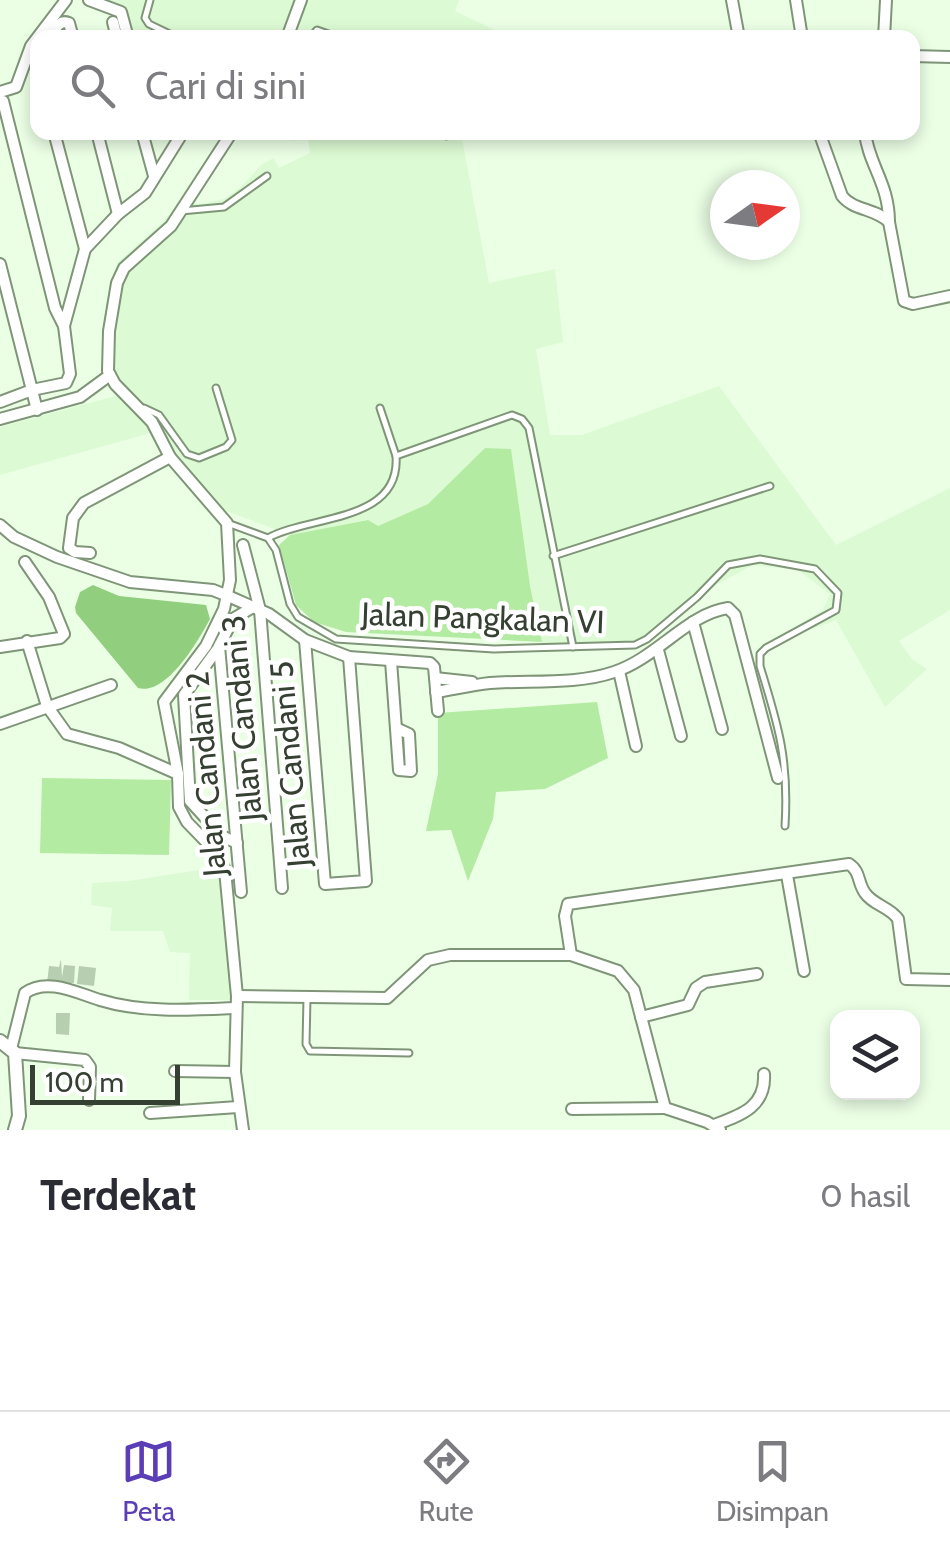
<!DOCTYPE html>
<html lang="id">
<style>
body{margin:0;font-family:Cabin,sans-serif;background:#f2f2f3;color:#2b2b33}
.controls{position:absolute;right:30px;bottom:30px;display:grid;overflow:hidden;border-radius:20px;box-shadow:0 5px 15px #0003}
.controls button{width:90px;height:90px;display:grid;place-items:center;padding:0;border:0;border-bottom:2px solid #e1e1e2;background:#fff;color:#2b2b33;font:50px sans-serif}
.compass{position:absolute;left:710px;top:170px;width:90px;height:90px;border-radius:50%;background:#fff;box-shadow:0 5px 15px #0003;rotate:76deg}
.scale{position:absolute;left:30px;bottom:25px;width:150px;box-sizing:border-box;padding-left:10px;border:5px solid #353f32;border-top:0;font-size:28px;line-height:35px;white-space:nowrap;color:#353f32;-webkit-text-stroke:8px #fff;paint-order:stroke}
.list{margin:0;padding:0;list-style:none}
h2{display:flex;justify-content:space-between;align-items:center;height:130px;margin:0;padding:0 40px;font-size:42px}
h2 small{font-size:32px;font-weight:400;color:#7c7c81}
.icon{flex:none;width:55px;height:55px;fill:none;stroke:currentColor;stroke-width:2;stroke-linecap:round;stroke-linejoin:round}
.map{position:relative;flex:none;width:950px;height:1130px;overflow:hidden}
.search{position:absolute;background:#fff;box-shadow:0 5px 15px #0003;left:30px;right:30px;top:30px;height:110px;display:flex;align-items:center;gap:25px;box-sizing:border-box;padding:0 35px;border-radius:20px;color:#7c7c81;font-size:38px}
.sheet{height:280px;background:#fff}
nav{display:flex;justify-content:space-around;align-items:center;box-sizing:border-box;height:140px;border-top:2px solid #e1e1e2;background:#fff;font-size:28px;color:#7c7c81}
nav a{display:grid;justify-items:center;gap:5px}
nav .on{color:#5b3eb6}
.map>svg:first-child{display:block}
.built{fill:#dcfad3}
.green{fill:#b4eba3}
.water{fill:#91ce7e}
.building{fill:#b7cfb0}
.lines{fill:none;stroke-linecap:round;stroke-linejoin:round}
.service-casing{stroke:#7f9578;stroke-width:9}
.minor-casing{stroke:#7f9578;stroke-width:14}
.tertiary-casing{stroke:#7f9578;stroke-width:16}
.service{stroke:#fff;stroke-width:5}
.minor{stroke:#fff;stroke-width:10}
.tertiary{stroke:#fff;stroke-width:12}
.labels{text-anchor:middle;stroke-width:9;stroke-linejoin:round;paint-order:stroke}
.street-label{font-size:32px;fill:#353f32;stroke:#fff}
</style>
<div class="map">
<svg width="950" height="1130" viewBox="0 0 950 1130">
<rect width="100%" height="100%" fill="#ebffe5"/>
<g class="built">
<polygon points="110,0 459,0 455,11 509,37 123,37"/>
<polygon points="275,133 461,133 489,283 555,269 563,342 536,349 550,435 582,435 719,386 836,545 950,488 950,610 899,641 912,659 927,669 885,707 836,620 754,651 823,610 830,594 798,570 753,565 706,590 646,645 625,649 544,651 530,586 485,448 428,504 378,526 367,520 290,535 227,511 191,476 161,430 0,475 0,427 116,396 105,381 102,341 107,302 117,263 164,221 180,201 200,204 224,199 241,187 262,164 274,158 279,168 310,153 308,138 294,141"/>
<polygon points="218,867 234,952 232,1000 189,1000 190,953 170,952 163,931 110,931 112,908 91,905 92,883 129,881"/>
</g>
<g class="green">
<polygon points="485,448 511,449 530,586 542,642 346,632 314,622 296,605 279,545 290,535 368,520 378,526 428,504"/>
<polygon points="597,702 608,758 545,789 496,792 493,819 468,881 451,830 426,831 438,774 438,713"/>
<polygon points="42,778 171,780 169,855 40,853"/>
</g>
<path class="water" d="M93 585 119 596 206 605 210 619C198 641 167 696 138 688L76 613 75 607 80 592Z"/>
<g class="building">
<polygon points="61,959 62,977 64,965 75,966 74,983 47,983 49,966 59,967"/>
<polygon points="79,966 96,968 94,986 77,984"/>
<polygon points="56,1013 70,1013 69,1035 56,1034"/>
</g>
<g class="lines">
<g class="service-casing">
<g id="service">
<polyline points="150,0 145,18 149,24 178,38"/>
<polyline points="310,38 317,30 340,38"/>
<polyline points="437,132 446,136"/>
<polyline points="181,211 224,207 267,176"/>
<polyline points="144,408 159,415 187,454 199,458 226,447 232,440 216,388"/>
<polyline points="380,408 396,456 512,415 522,419 529,428 573,647"/>
<path d="M230 524 268 538 276 550 290 604 298 617 336 639 494 649 635 645 647 639 697 597 728 565 760 559 815 569 838 593 836 610 766 648 760 654V666C779 727 789 761 785 826"/>
<path d="M268 538C309 515 401 523 396 456"/>
<polyline points="553,556 770,486"/>
<polyline points="307,998 306,1044 310,1051 409,1053"/>
</g>
</g>
<g class="minor-casing">
<g id="minor">
<polyline points="89,0 121,12 128,38"/>
<polyline points="732,0 739,38"/>
<polyline points="796,0 802,38"/>
<polyline points="113,22 117,38"/>
<path d="M50 38C55 30 58 19 69 23L73 38"/>
<polyline points="287,38 301,0"/>
<polyline points="884,38 886,0"/>
<polyline points="912,56 950,57"/>
<polyline points="0,92 16,87 31,46 66,0"/>
<polyline points="3,101 55,308 64,326"/>
<polyline points="54,132 85,249"/>
<polyline points="97,132 118,214"/>
<polyline points="142,132 154,176"/>
<polyline points="232,132 171,226 124,268 117,283 109,331 108,371 115,384 152,422 170,457 227,523 230,580 224,609 206,646 164,702 178,774 179,807 187,822 218,854 225,870 237,996 235,1072 243,1130"/>
<path d="M819 132 842 196C854 211 875 208 889 222L904 301 913 304 950 296"/>
<path d="M865 132C868 164 889 183 889 222"/>
<polyline points="0,264 37,410"/>
<polyline points="0,402 32,390 66,383 70,374 64,326 85,249 118,214 145,193 183,132"/>
<polyline points="0,419 80,397 110,375"/>
<polyline points="0,525 14,537 57,557 130,582 213,590 228,596 269,614 305,640 349,657 430,663 434,667 438,711"/>
<polyline points="243,545 260,610 282,888"/>
<polyline points="90,553 75,552 69,548 73,518 84,503 170,457"/>
<polyline points="693,622 722,729"/>
<polyline points="305,640 325,884 366,881 349,657"/>
<polyline points="27,641 47,706 67,734 119,748 178,774"/>
<polyline points="0,647 60,638 64,634 49,597 25,562"/>
<polyline points="219,647 184,695 190,801 222,836 237,843"/>
<polyline points="658,650 681,736"/>
<polyline points="391,661 399,770 411,771 409,734 396,728"/>
<polyline points="619,671 636,746"/>
<polyline points="435,678 472,682"/>
<path d="M436 692C454 689 472 685 490 683 531 680 576 685 614 672 657 658 687 614 728 608L735 615 778 778"/>
<polyline points="0,724 111,685"/>
<polyline points="787,875 804,971"/>
<polyline points="241,892 219,646 233,619 253,607"/>
<path d="M571 955 565 916 568 904 849 864C861 872 857 882 865 893 873 905 890 907 898 919L906 979 950 980"/>
<polyline points="237,996 387,998 428,960 450,955 571,955 618,971 634,990 665,1108 707,1122 720,1130"/>
<polyline points="641,1017 688,1005 696,988 705,982 757,974"/>
<path d="M11 1049 25 993C47 977 77 993 100 1000 142 1013 191 1010 234 1008"/>
<polyline points="15,1053 85,1060 90,1067 89,1100"/>
<polyline points="175,1071 235,1072"/>
<polyline points="572,1109 665,1108"/>
<polyline points="150,1113 238,1107"/>
<path d="M714 1125C741 1115 766 1107 764 1074"/>
</g>
</g>
<g class="tertiary-casing">
<polyline id="tertiary" points="0,1041 15,1053 19,1116 15,1130"/>
</g>
<use href="#service" class="service"/>
<use href="#minor" class="minor"/>
<use href="#tertiary" class="tertiary"/>
</g>
<g class="labels">
<g class="street-label">
<text transform="translate(483 618) rotate(2)" y="11">Jalan Pangkalan VI</text>
<text transform="translate(242 718) rotate(-95)" y="11">Jalan Candani 3</text>
<text transform="translate(290 764) rotate(-95)" y="11">Jalan Candani 5</text>
<text transform="translate(206 774) rotate(-95)" y="11">Jalan Candani 2</text>
</g>
</g>
</svg>
<div class="controls">
<button><svg class="icon" aria-label="layers" viewBox="0 0 24 24"><path d="M12 4l9 5-9 5-9-5zM3 14l9 5 9-5"/></svg></button>
</div>
<svg class="compass" viewBox="-18 -18 36 36"><path d="M0-13l5 13h-10z" fill="#e53935"/><path d="M0 13l5-13h-10z" fill="#7c7c81"/></svg>
<div class="scale">100 m</div>
<div class="search"><svg class="icon" aria-label="search" viewBox="0 0 24 24"><circle cx="10" cy="10" r="6"/><path d="M15 15l6 6"/></svg>Cari di sini</div>
</div>
<section class="sheet">
<h2>Terdekat<small>0 hasil</small></h2>
<ul class="list">
</ul>
</section>
<nav>
<a class="on"><svg class="icon" aria-label="map" viewBox="0 0 24 24"><path d="M3 6l6-2 6 2 6-2v14l-6 2-6-2-6 2zM9 4v14M15 6v14"/></svg>Peta</a>
<a><svg class="icon" aria-label="directions" viewBox="0 0 24 24"><path d="M12 3l9 9-9 9-9-9zM9 14v-3h6M13 9l2 2-2 2"/></svg>Rute</a>
<a><svg class="icon" aria-label="saved" viewBox="0 0 24 24"><path d="M7 4h10v16l-5-4-5 4z"/></svg>Disimpan</a>
</nav>
